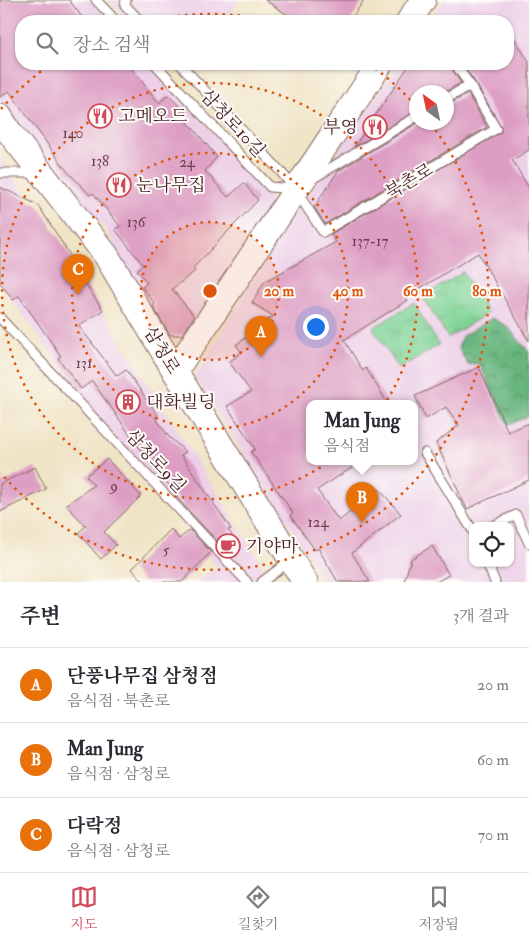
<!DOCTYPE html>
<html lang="ko">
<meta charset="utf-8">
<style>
body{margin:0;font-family:"IM FELL Double Pica","Noto Serif KR",serif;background:#f2f2f3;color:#2b2b33}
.controls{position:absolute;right:15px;bottom:15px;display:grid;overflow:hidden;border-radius:10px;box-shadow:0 1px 4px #0004}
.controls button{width:45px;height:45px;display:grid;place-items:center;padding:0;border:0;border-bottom:1px solid #e1e1e2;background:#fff;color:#2b2b33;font:25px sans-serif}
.compass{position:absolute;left:409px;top:85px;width:45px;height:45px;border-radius:50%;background:#fff;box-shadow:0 1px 4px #0004;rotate:327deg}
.you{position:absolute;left:315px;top:326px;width:18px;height:18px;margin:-12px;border:4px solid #fff;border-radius:50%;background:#1a73e8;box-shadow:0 0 0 8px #1a73e833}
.badge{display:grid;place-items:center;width:32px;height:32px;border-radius:50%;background:#d1495b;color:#fff;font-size:16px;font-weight:700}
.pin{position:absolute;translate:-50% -41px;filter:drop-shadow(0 1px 2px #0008)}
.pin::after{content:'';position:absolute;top:26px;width:18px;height:15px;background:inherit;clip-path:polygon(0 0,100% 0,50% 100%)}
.popup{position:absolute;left:306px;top:400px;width:112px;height:65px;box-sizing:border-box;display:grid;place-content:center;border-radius:10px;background:#fff;filter:drop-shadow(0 1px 4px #0005);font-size:16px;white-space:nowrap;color:#7c7c81}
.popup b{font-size:19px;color:#2b2b33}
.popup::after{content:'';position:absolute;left:50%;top:100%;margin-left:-10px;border:10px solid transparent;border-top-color:#fff}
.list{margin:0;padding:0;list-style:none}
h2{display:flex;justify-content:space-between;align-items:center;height:65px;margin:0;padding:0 20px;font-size:21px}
h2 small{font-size:16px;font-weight:400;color:#7c7c81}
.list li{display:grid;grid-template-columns:32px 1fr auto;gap:15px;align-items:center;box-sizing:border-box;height:75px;padding:0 20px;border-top:1px solid #e1e1e2}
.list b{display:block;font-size:19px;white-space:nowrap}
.list p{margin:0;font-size:16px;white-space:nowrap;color:#7c7c81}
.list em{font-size:16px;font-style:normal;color:#7c7c81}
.icon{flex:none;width:28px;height:28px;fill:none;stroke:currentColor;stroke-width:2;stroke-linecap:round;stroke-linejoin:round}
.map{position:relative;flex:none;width:529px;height:582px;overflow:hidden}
.search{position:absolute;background:#fff;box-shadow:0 1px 4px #0004;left:15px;right:15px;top:15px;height:55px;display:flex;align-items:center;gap:12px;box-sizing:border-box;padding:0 18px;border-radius:20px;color:#7c7c81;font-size:19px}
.sheet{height:290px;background:#fff}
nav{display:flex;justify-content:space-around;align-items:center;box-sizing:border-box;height:70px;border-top:1px solid #e1e1e2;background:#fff;font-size:14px;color:#7c7c81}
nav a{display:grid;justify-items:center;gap:2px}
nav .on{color:#d1495b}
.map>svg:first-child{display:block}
.built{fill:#edd0e8;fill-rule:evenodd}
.grass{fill:url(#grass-tufts);stroke:#647960}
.forest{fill:url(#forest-crowns);stroke:#586a54}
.building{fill:#dd9ec3}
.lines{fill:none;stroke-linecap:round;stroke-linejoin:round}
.lane-casing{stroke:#846461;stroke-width:11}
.secondary-casing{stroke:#846461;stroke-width:27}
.lane{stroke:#fff;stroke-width:9}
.secondary{stroke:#fff;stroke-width:25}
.ring{fill:none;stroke:#e0560e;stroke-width:2.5;stroke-dasharray:2.5 5}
.labels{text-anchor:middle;stroke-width:4;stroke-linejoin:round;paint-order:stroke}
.number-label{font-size:15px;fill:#6f3f51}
.poi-label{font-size:18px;fill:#4a1f2b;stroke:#fdfcf7;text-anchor:start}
.street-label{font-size:18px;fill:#4a1f2b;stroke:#fdfcf7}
.centre{fill:#e0560e;stroke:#fdfcf7;stroke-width:2.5}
.ring-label{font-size:15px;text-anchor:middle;font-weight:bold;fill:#e0560e;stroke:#fdfcf7;stroke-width:4;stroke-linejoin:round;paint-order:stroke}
</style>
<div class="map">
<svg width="529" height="582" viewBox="0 0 529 582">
<defs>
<pattern id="grass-tufts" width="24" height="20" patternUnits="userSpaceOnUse" patternTransform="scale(1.25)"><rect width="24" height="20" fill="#7fd395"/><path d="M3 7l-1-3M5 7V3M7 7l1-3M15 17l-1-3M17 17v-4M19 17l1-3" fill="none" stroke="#6fb581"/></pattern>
<pattern id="forest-crowns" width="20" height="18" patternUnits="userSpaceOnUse" patternTransform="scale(1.25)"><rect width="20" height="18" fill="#67b57e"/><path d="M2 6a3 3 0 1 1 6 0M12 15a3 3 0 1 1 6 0" fill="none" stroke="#579367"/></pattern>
</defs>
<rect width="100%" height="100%" fill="#fdfcf7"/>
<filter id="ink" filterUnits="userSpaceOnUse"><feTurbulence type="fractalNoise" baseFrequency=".02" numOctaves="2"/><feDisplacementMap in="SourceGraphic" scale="10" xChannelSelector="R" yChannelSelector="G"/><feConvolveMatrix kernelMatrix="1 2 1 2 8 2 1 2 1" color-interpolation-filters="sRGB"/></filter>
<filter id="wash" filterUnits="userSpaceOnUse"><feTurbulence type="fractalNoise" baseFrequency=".0096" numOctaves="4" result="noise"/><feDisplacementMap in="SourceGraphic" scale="20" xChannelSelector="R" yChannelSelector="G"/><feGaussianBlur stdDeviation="1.12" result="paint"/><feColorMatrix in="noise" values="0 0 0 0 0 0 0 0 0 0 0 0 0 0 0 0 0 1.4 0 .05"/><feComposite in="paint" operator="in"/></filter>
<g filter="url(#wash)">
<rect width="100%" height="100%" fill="#f0e4c6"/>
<g class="built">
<polygon points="0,0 93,0 114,21 21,21 21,64 151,64 227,148 277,206 191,338 165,339 127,270 108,232 87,207 45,166 0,101"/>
<polygon points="109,0 239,0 224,21 147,21 131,4 127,20"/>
<path d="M444 0H529V582H325L195 377 201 368 274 243 399 64H508V21H429ZM416 92H446V122H416ZM310 404H414V462H310ZM473 526H510V563H473Z"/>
<polygon points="0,158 79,275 273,582 196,582 217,567 108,429 0,284"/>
</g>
<g class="grass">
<polygon points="463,272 488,313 448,338 423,297"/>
<polygon points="414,303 439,345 399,369 373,328"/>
</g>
<polygon class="forest" points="492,318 507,326 529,352 529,416 508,425 479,363 468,365 458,348 462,336"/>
<g id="blocks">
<g class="building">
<polygon points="0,0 69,0 85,21 21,21 21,64 128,64 159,103 168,95 189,115 185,119 217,157 205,171 228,197 244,183 258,200 193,268 195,271 172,289 194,316 182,335 170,335 153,306 155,304 142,287 147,283 137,270 143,265 115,229 120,226 93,193 90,195 67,171 9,91 0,97"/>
<polygon points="265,0 364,0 350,21 297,21"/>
<polygon points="508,28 529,62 529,150 512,160 529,188 529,341 478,253 406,297 408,300 344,340 363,371 366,368 388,404 310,404 310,462 361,462 317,490 339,521 379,489 401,514 352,553 370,582 338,582 318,548 315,550 290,515 293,513 251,452 255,449 227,406 251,392 229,362 242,352 236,345 273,316 252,303 264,282 336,242 331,234 501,132 501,126 475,82 462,64 508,64"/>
<polygon points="410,64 449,64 461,83 445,92 416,92 416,111 354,147"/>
<polygon points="468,94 487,127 325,224 314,207 338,171 419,122 446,122 446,105"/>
<polygon points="0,187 38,205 75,263 72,264 103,310 79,326 117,376 126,370 158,415 155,417 169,437 186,452 181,455 231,529 228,530 239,545 228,553 179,500 163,476 161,478 92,381 81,389 58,358 61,356 19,296 13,300 0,283"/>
<polygon points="479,367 508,432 529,423 529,480 467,509 436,443 459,425 446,407 426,419 415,396"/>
<polygon points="107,459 141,496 104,532 116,545 101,559 78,533 86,526 66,505 94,485 86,476"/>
<polygon points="35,467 46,489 0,512 0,484"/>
<polygon points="171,529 179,539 190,530 211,552 182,582 144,582 132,569"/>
<polygon points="432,546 449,575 436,582 404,582 411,559"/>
</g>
</g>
</g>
<g filter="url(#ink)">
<use href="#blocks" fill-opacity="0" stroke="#846461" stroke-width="1"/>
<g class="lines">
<g class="lane-casing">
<g id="lane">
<polyline points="96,0 116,21"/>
<polyline points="126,0 125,5 140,21"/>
<polyline points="155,64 270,187 292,189"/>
<polyline points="180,64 281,172 295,189 323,232 496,129 470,85 455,64"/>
<polyline points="446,99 470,85"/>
<polyline points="0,173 38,173"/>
<polyline points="312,179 416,117"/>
<polyline points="0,318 247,582"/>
<polyline points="425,453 473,531"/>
<polyline points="493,526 516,515 529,543"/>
<polyline points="487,563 495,582"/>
<polyline points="262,582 291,560"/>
</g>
</g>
<g class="secondary-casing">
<g id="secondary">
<polyline points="409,21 423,0"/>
<polyline points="0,117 10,133 106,255 175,371 305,582"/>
<polyline points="175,371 380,64"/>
</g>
</g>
<use href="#lane" class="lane"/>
<use href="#secondary" class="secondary"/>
</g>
</g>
<circle cx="210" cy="291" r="69" fill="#e0560e" fill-opacity=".12"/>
<g class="ring">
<circle cx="210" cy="291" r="69"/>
<circle cx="210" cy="291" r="138"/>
<circle cx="210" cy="291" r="208"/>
<path d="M1 109A277 277 0 0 1 51 64M148 21A277 277 0 0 1 272 21M369 64A277 277 0 0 1 416 106M431 124A277 277 0 0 1 1 473"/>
</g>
<defs>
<g id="restaurant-ring" transform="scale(1.25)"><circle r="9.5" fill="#fdfcf7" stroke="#d1495b" stroke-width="1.5"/><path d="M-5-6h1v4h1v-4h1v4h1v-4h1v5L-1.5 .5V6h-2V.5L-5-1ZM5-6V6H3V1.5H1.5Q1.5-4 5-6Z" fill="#d1495b"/></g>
<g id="building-ring" transform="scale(1.25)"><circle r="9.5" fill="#fdfcf7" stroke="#d1495b" stroke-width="1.5"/><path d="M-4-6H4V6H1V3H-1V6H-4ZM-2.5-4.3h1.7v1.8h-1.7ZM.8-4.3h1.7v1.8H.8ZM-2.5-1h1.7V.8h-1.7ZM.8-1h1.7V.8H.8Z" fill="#d1495b"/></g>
<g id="cafe-ring" transform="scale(1.25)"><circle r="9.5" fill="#fdfcf7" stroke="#d1495b" stroke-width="1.5"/><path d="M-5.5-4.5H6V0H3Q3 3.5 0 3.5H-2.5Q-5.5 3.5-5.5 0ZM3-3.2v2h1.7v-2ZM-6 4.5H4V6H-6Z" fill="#d1495b"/></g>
</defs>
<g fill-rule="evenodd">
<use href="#restaurant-ring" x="100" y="116"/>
<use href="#restaurant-ring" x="375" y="127"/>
<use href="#restaurant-ring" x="119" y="185"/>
<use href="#building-ring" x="128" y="402"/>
<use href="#cafe-ring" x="228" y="546"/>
</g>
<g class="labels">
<g class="number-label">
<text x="73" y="138">140</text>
<text x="100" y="166">138</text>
<text x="187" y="167">24</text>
<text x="136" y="227">136</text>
<text x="370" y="246">137-17</text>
<text x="84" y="368">131</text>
<text x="114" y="491">9</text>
<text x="318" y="527">124</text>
<text x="166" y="555">5</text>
</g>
<g class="poi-label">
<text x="118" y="122">고메오드</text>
<text x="358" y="133" text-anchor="end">부영</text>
<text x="136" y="191">눈나무집</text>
<text x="146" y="408">대화빌딩</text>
<text x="246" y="552">기야마</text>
</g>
<g class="street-label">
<text transform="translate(233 123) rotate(47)" y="6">삼청로10길</text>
<text transform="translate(409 181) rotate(-31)" y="6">북촌로</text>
<text transform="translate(162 350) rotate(59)" y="6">삼청로</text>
<text transform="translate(156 461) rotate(47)" y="6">삼청로9길</text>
</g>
</g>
<circle cx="210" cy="291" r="8" class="centre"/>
<g class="ring-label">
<text x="279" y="296">20 m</text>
<text x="348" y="296">40 m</text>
<text x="418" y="296">60 m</text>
<text x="487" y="296">80 m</text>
</g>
</svg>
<div class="controls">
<button><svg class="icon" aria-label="locate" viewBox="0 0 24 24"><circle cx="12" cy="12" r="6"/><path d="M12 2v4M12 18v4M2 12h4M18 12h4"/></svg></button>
</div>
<svg class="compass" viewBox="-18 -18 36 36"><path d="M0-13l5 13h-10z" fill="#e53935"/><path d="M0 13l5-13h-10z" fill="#7c7c81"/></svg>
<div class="you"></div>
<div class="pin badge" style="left:261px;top:357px;background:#e8710a">A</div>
<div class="pin badge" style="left:362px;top:523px;background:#e8710a">B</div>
<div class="popup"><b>Man Jung</b>음식점</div>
<div class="pin badge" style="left:78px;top:295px;background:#e8710a">C</div>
<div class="search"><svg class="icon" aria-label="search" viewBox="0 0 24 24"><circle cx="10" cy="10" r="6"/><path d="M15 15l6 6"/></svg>장소 검색</div>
</div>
<section class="sheet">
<h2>주변<small>3개 결과</small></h2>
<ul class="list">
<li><span class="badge" style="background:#e8710a">A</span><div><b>단풍나무집 삼청점</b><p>음식점 · 북촌로</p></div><em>20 m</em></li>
<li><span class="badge" style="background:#e8710a">B</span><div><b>Man Jung</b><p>음식점 · 삼청로</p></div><em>60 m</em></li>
<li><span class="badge" style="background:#e8710a">C</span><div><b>다락정</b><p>음식점 · 삼청로</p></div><em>70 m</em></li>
</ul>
</section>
<nav>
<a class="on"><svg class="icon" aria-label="map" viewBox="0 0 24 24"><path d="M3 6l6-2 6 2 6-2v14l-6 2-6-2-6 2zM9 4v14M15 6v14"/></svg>지도</a>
<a><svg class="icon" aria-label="directions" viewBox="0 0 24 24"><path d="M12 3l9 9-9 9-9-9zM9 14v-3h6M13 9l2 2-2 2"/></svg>길찾기</a>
<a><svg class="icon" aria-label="saved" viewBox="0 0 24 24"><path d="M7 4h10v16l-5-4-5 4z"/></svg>저장됨</a>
</nav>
